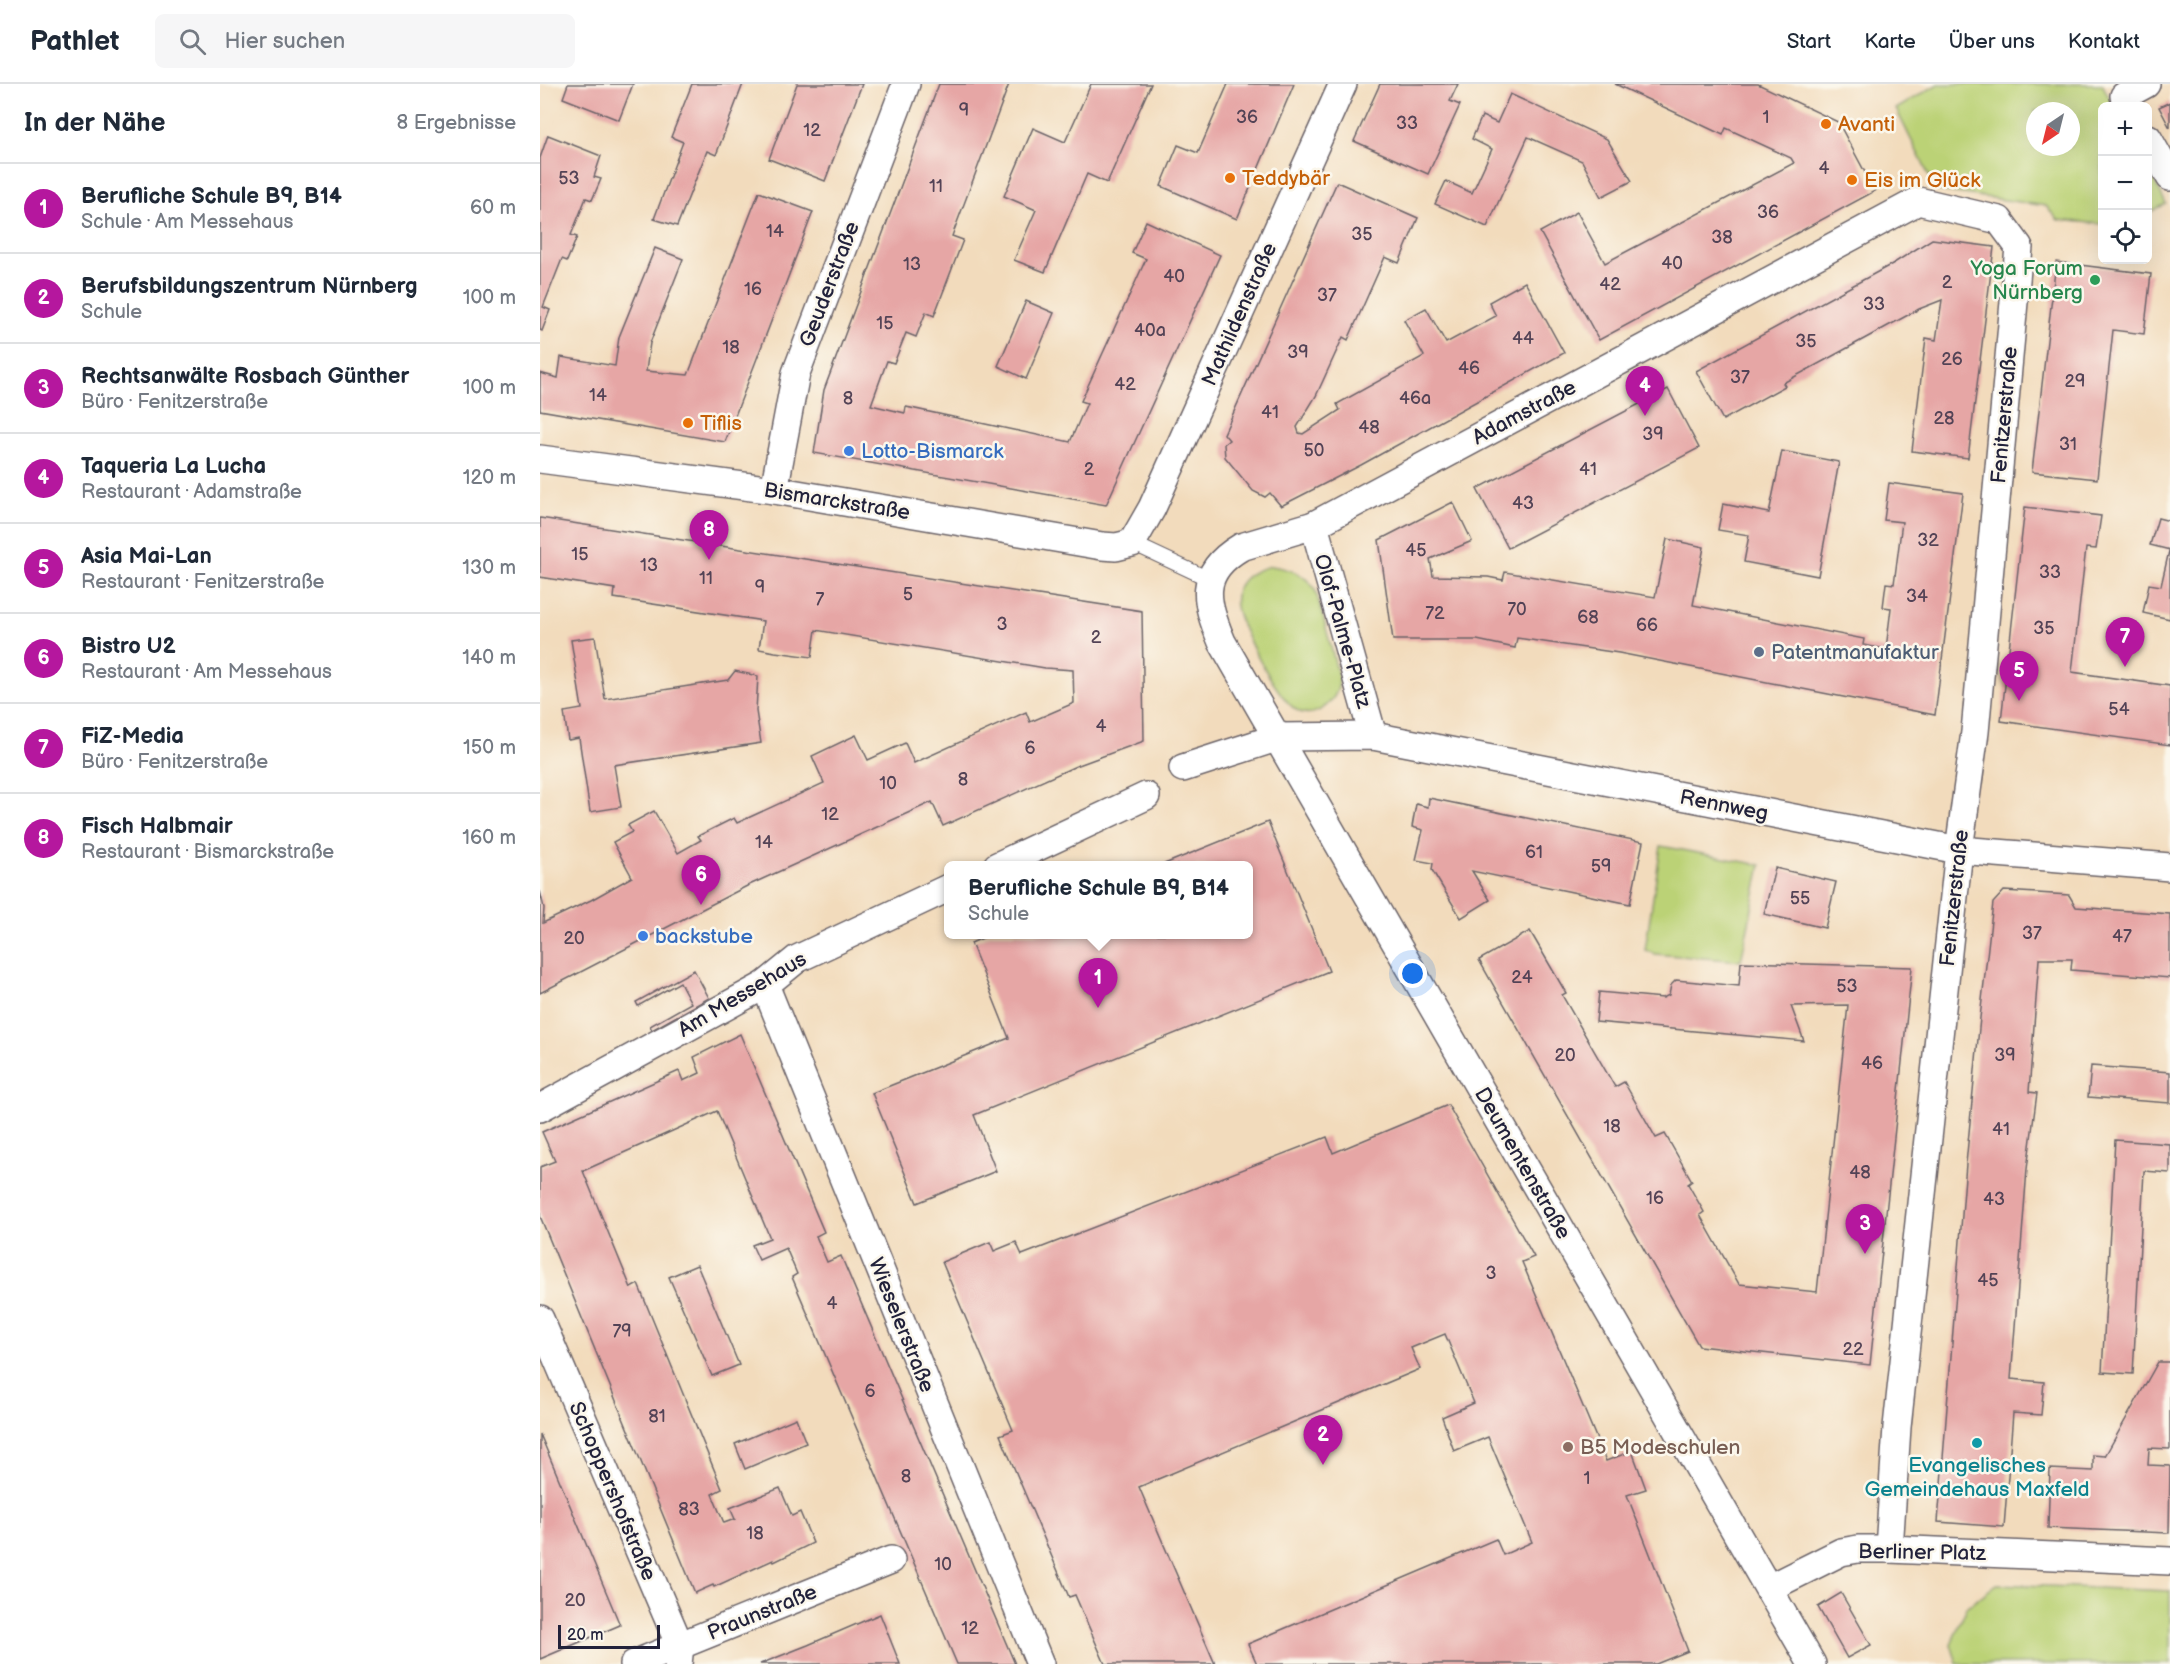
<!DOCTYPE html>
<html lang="de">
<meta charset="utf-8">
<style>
body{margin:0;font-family:"Balsamiq Sans",sans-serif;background:#f6f6f7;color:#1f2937}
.controls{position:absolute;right:18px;top:18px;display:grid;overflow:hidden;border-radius:9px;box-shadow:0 6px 24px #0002}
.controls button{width:54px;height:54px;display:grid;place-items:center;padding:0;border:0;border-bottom:2px solid #e0e1e3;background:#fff;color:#1f2937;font:30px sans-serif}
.compass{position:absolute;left:1486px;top:18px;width:54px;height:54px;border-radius:50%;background:#fff;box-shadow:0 6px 24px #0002;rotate:215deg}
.scale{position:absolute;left:18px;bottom:15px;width:102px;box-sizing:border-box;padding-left:6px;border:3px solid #22223b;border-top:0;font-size:16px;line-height:21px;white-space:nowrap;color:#22223b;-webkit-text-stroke:4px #fbf7ec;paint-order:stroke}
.you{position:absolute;left:873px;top:890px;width:21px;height:21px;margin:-15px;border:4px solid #fff;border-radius:50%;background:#1a73e8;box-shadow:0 0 0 9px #1a73e833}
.badge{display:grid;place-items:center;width:39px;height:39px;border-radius:50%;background:#b5179e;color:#fff;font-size:20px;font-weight:700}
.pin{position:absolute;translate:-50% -50px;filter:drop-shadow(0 2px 3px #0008)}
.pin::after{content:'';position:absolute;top:32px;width:21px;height:18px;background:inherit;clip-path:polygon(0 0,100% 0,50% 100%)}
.popup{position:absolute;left:404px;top:777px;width:309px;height:78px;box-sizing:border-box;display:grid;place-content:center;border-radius:9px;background:#fff;filter:drop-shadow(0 2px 4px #0005);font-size:20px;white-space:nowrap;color:#747a83}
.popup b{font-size:22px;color:#1f2937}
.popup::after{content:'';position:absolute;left:50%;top:100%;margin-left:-12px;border:12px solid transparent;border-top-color:#fff}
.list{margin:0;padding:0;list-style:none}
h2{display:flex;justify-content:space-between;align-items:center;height:78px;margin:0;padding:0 24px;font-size:26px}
h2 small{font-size:20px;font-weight:400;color:#747a83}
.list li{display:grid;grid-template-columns:39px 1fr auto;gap:18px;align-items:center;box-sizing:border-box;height:90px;padding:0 24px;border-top:2px solid #e0e1e3}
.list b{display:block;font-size:22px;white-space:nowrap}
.list p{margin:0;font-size:20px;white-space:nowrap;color:#747a83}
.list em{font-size:20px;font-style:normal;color:#747a83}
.icon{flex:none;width:33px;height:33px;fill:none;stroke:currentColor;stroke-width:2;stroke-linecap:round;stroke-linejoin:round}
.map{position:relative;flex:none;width:1630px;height:1580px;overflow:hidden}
header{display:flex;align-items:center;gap:36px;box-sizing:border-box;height:84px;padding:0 30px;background:#fff;border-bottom:2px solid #e0e1e3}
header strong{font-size:28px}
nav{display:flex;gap:33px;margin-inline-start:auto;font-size:21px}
.search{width:420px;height:54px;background:#f6f6f7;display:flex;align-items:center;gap:15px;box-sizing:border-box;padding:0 21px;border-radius:9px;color:#747a83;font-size:22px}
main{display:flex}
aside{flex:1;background:#fff}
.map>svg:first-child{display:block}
.green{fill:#bbd276;stroke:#6e7a58;stroke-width:1.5;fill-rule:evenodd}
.building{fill:#e6a6a5}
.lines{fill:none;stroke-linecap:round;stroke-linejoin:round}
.lane-casing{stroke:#6b6368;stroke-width:16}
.street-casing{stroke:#6b6368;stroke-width:30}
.lane{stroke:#fff;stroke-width:14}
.street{stroke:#fff;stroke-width:27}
.food-dot{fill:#e8710a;stroke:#fbf7ec;stroke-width:2}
.leisure-dot{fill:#2e9e5b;stroke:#fbf7ec;stroke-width:2}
.shop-dot{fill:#3f7fe0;stroke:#fbf7ec;stroke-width:2}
.service-dot{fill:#5c6f8a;stroke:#fbf7ec;stroke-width:2}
.culture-dot{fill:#0f9aa8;stroke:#fbf7ec;stroke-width:2}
.education-dot{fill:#8d6e63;stroke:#fbf7ec;stroke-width:2}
.labels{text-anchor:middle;stroke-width:5;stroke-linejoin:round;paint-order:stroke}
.number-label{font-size:18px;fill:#534356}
.food-label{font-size:21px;fill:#c56008;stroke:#fbf7ec;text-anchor:start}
.leisure-label{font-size:21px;fill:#27864d;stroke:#fbf7ec;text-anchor:end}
.street-label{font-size:21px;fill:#22223b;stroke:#fbf7ec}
.shop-label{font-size:21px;fill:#366cbe;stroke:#fbf7ec;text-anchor:start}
.service-label{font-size:21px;fill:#4e5e75;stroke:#fbf7ec;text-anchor:start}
.education-label{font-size:21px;fill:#785e54;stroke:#fbf7ec;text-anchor:start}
.culture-label{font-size:21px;fill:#0d838f;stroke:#fbf7ec}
</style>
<header>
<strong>Pathlet</strong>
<div class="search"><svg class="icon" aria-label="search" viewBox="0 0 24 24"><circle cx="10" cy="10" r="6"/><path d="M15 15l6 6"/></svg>Hier suchen</div>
<nav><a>Start</a><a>Karte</a><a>Über uns</a><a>Kontakt</a></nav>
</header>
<main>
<aside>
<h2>In der Nähe<small>8 Ergebnisse</small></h2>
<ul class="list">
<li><span class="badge">1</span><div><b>Berufliche Schule B9, B14</b><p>Schule · Am Messehaus</p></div><em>60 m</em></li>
<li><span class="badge">2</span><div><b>Berufsbildungszentrum Nürnberg</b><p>Schule</p></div><em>100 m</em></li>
<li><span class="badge">3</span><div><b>Rechtsanwälte Rosbach Günther</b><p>Büro · Fenitzerstraße</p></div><em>100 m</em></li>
<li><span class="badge">4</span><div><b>Taqueria La Lucha</b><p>Restaurant · Adamstraße</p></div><em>120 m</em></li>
<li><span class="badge">5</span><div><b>Asia Mai-Lan</b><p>Restaurant · Fenitzerstraße</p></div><em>130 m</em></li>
<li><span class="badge">6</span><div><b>Bistro U2</b><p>Restaurant · Am Messehaus</p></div><em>140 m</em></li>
<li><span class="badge">7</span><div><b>FiZ-Media</b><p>Büro · Fenitzerstraße</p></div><em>150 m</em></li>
<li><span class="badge">8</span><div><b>Fisch Halbmair</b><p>Restaurant · Bismarckstraße</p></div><em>160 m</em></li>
</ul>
</aside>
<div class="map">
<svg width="1630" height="1580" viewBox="0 0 1630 1580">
<rect width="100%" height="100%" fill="#fbf7ec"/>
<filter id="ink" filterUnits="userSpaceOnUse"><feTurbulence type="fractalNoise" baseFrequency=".0167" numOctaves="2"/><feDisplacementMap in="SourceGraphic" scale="12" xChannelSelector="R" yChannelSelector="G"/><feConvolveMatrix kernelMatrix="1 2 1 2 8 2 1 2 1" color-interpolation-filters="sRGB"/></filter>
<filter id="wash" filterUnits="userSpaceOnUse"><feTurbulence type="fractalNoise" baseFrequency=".008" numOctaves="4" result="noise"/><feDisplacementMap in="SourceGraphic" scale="24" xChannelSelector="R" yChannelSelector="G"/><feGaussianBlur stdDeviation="1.35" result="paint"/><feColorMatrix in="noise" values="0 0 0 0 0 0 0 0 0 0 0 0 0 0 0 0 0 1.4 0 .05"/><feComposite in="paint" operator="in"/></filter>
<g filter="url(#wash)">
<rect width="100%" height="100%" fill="#f2dbbc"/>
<g class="green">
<path d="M1398 0H1562L1574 22H1562V140L1518 136 1506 122 1396 106 1356 25ZM1495 27H1531V63H1495Z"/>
<polygon points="1608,85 1626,120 1608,129"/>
<path d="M731 482C747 484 765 490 774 504 778 511 798 589 799 597 799 604 795 613 790 618 782 627 769 633 758 627 740 618 698 542 696 522 695 517 696 508 698 504 704 491 718 485 731 482Z"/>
<polygon points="1121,762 1221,781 1201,877 1115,870 1105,866"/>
<polygon points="1457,1500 1630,1507 1630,1580 1417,1580 1411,1560 1427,1523"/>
</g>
<g id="blocks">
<g class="building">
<polygon points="28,0 93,0 79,36 23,14"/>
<polygon points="152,0 203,0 176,71 167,67 137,142 114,135 143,58 131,53"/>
<polygon points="257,0 322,0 285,97 229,75"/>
<polygon points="399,0 469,0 412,152 423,156 394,232 386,228 376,253 366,249 354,279 347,277 331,321 365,329 366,323 530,358 547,319 541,317 606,175 592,169 606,137 680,171 566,421 274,369 284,306"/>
<polygon points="551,0 611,0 567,99 547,90 505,188 474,176 496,126 464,112 493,44 525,58"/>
<polygon points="688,0 754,0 697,135 621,102 638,61 658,69"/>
<polygon points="840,0 918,0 910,17 920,21 888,90 814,57"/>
<polygon points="1075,0 1218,0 1298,38 1335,107 1059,256 1000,148 1037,128 1065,179 1254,79 1251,74 1186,44 1183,51"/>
<polygon points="970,10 1067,55 1092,97 1061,113 1042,77 988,53 947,143 895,120 906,97 932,109 952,65 932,55 942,32 957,39"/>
<polygon points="1630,18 1630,44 1619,23"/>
<polygon points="8,51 61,72 54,93 61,95 52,116 46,114 36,139 31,151 37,153 27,177 22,175 3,223 10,226 2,247 0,246 0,74"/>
<polygon points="797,98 878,134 859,179 845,173 808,256 803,253 776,312 757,343 759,349 763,350 800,326 797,320 884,272 864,236 886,224 906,259 956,232 949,218 985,198 1024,269 821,381 741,422 730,409 725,413 713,407 685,373 684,360 689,356 684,350"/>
<polygon points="219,108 273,128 185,358 0,326 0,289 18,294 21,273 75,282 79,253 115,164 143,175 110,259 106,287 148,291"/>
<polygon points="1392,155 1454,163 1428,374 1372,367 1386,254 1396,256 1402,216 1379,225 1313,261 1243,299 1245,302 1183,336 1156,287 1354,179"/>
<polygon points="1516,178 1611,190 1604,250 1573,246 1557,395 1492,388"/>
<polygon points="486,217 514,229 486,295 458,282"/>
<polygon points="1128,305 1159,364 968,464 937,405"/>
<polygon points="1242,367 1299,378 1278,492 1204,478 1209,451 1178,446 1183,420 1229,429"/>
<polygon points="1349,399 1423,409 1395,631 1079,569 977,554 975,564 937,556 853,556 839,456 913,418 932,457 890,475 893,492 948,493 963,496 965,488 1115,513 1127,455 1164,463 1153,521 1324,555 1323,561 1346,565 1351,524 1343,523 1346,499 1354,500 1362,438 1344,436"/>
<polygon points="1485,423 1561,432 1556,465 1546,464 1532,588 1630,602 1630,661 1461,637"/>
<polygon points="0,434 602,527 604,657 536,682 403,742 392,718 207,802 0,909 0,807 4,824 3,839 51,816 92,793 73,758 92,748 88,741 114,727 138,769 161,756 158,752 194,734 197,739 284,699 272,672 316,651 328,676 365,659 374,679 486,628 490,638 534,619 533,586 505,584 276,546 272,573 235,568 219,565 223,537 74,514 75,505 0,493"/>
<polygon points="1618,434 1630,437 1630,466 1610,461"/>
<polygon points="1629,467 1630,467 1630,535 1603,529 1609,500 1621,502"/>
<polygon points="55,553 65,615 188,596 195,587 218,592 216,627 221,659 74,681 81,723 50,728 39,654 28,656 24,628 42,625 31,556"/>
<polygon points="889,714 1103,758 1090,820 932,787 950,816 921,834 892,786 893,779 876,776 883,746 872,743 876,720 888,723"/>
<polygon points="728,738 789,887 434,1031 456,1087 377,1119 332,1009 469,954 431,859 452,850 708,850 708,782 622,781"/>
<polygon points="1235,784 1296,798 1285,844 1224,830"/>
<polygon points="1464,807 1529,811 1536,823 1630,830 1630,894 1531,886 1532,875 1499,875 1489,1008 1497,1009 1487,1085 1471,1295 1504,1298 1501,1331 1473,1329 1464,1443 1398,1438 1426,1080 1440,934 1453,819"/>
<polygon points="990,847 1026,909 1022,911 1075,1003 1084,998 1116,1054 1125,1050 1152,1097 1148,1100 1164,1128 1160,1131 1199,1200 1277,1208 1308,921 1251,922 1264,957 1056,938 1059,908 1123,914 1129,911 1131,901 1136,896 1199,902 1201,878 1372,883 1330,1281 1159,1262 939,876"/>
<polygon points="154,886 169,914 112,946 110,942 151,919 143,904 140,898 98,922 96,918"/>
<polygon points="200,950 284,1148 276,1152 287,1178 301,1172 475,1580 417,1580 252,1193 257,1190 246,1164 219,1176 212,1161 230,1154 177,1027 43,1087 91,1204 98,1200 182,1405 172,1410 184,1439 195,1435 190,1424 240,1404 252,1432 260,1428 273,1459 234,1478 233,1476 174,1503 173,1501 155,1509 0,1132 0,1083 15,1077 2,1048 139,987 143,997 160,989 154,973"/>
<polygon points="1551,982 1630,988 1630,1019 1548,1013"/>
<polygon points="908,1021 994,1173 982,1178 1066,1377 1092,1367 1106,1405 1087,1411 1148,1567 1116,1580 717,1580 708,1560 956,1455 963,1471 992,1458 948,1353 914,1367 902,1333 934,1319 905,1250 871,1264 880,1285 599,1403 675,1580 565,1580 535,1511 529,1513 460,1351 473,1346 402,1178 450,1158 454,1167 476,1158 482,1171 787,1053 793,1069"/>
<polygon points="1575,1056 1630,1060 1630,1089 1604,1087 1593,1290 1562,1288"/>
<polygon points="157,1181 199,1281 172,1292 129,1193"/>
<polygon points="1618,1278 1630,1278 1630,1365 1609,1364 1608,1381 1630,1382 1629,1449 1508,1444 1510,1385 1553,1387 1553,1371 1565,1372"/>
<polygon points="256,1334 266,1359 205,1385 195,1360"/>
<polygon points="0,1350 80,1541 0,1575"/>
<polygon points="1301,1509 1331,1561 1307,1574 1278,1523"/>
<polygon points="340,1530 360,1580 220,1580 268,1561"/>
</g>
</g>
</g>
<g filter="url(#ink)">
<use href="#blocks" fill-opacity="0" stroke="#6b6368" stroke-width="1.5"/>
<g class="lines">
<g class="lane-casing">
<polyline id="lane" points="592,459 669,495"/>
</g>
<g class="street-casing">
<g id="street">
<polyline points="1584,12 1606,0"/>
<polyline points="1608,54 1630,93"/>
<polyline points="0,375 234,406 562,462 576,463 592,459 612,424 803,0"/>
<polyline points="234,406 256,289 366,0"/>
<polyline points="774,441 833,652"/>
<polyline points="643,684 739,653 833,652 1419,766 1630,783"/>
<polyline points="457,782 606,712"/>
<polyline points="225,901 500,1580"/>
<polyline points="0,1024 225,901 257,875 408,804"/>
<polyline points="0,1235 140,1562 138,1580"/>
<polyline points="1229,1504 1301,1468 1318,1465 1349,1465 1630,1477"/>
<polyline points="94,1580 351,1476"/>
<path d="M1272 1580 682 558C665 517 657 489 701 463L774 441 1378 117 1459 136 1479 163 1435 648 1419 766 1357 1343 1349 1465"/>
</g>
</g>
<use href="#lane" class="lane"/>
<use href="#street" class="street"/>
</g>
</g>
<g class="food-dot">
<circle cx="1286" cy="40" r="6"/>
<circle cx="690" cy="94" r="6"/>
<circle cx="1312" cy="96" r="6"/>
<circle cx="148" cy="339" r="6"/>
</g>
<circle class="leisure-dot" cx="1555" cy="196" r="6"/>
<g class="shop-dot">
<circle cx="309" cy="367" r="6"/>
<circle cx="103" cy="852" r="6"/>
</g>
<circle class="service-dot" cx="1219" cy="568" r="6"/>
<circle class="culture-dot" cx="1437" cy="1359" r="6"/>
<circle class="education-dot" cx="1028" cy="1363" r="6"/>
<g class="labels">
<g class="number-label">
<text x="424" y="32">9</text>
<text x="707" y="39">36</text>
<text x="1226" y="39">1</text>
<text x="867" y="45">33</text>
<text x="272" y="52">12</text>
<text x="1284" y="90">4</text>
<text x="29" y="100">53</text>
<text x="396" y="108">11</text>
<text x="1228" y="134">36</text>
<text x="235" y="153">14</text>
<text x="822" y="156">35</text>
<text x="1182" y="159">38</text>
<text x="1132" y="185">40</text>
<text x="372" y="186">13</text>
<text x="634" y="198">40</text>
<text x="1407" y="204">2</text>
<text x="1070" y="206">42</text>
<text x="213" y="211">16</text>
<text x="787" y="217">37</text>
<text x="1334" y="226">33</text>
<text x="345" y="245">15</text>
<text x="610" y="252">40a</text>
<text x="983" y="260">44</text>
<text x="1266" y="263">35</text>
<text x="191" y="269">18</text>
<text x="758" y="274">39</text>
<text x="1412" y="281">26</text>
<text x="929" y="290">46</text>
<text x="1200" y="299">37</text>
<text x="1535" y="303">29</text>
<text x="585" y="306">42</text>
<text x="58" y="317">14</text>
<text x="308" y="320">8</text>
<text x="875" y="320">46a</text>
<text x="730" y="334">41</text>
<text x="1404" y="340">28</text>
<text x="829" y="349">48</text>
<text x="1113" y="356">39</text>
<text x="1528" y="366">31</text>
<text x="774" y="372">50</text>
<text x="549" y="391">2</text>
<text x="1048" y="391">41</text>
<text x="983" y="425">43</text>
<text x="1388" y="462">32</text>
<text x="876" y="472">45</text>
<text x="40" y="476">15</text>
<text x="109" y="487">13</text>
<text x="1510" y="494">33</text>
<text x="166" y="500">11</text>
<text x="220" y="509">9</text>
<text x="368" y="516">5</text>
<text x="1377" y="518">34</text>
<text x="280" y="521">7</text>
<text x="977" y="531">70</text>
<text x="895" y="535">72</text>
<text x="1048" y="539">68</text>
<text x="462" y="546">3</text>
<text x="1107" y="547">66</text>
<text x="1504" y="550">35</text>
<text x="556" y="559">2</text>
<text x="1579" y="631">54</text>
<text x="561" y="648">4</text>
<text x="490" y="670">6</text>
<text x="423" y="701">8</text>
<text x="348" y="705">10</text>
<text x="290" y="736">12</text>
<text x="224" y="764">14</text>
<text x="994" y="774">61</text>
<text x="1061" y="788">59</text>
<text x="1260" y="820">55</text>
<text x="1492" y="855">37</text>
<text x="1582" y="858">47</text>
<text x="34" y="860">20</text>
<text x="982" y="899">24</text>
<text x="1307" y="908">53</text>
<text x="1025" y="977">20</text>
<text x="1465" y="977">39</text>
<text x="1332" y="985">46</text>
<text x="1072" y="1048">18</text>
<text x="1461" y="1051">41</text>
<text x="1320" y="1094">48</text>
<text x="1115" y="1120">16</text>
<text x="1454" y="1121">43</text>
<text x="951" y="1195">3</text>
<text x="1448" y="1202">45</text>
<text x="292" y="1225">4</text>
<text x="82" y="1253">79</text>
<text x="1313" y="1271">22</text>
<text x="330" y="1313">6</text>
<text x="117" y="1338">81</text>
<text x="366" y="1398">8</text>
<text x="1047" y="1400">1</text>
<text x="149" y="1431">83</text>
<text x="215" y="1455">18</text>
<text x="403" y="1486">10</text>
<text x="35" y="1522">20</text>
<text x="430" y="1550">12</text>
</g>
<g class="food-label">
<text x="1298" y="47">Avanti</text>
<text x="702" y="101">Teddybär</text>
<text x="1324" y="103">Eis im Glück</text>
<text x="160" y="346">Tiflis</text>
</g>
<g class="leisure-label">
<text x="1543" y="191">Yoga Forum<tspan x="1543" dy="24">Nürnberg</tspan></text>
</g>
<g class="street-label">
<text transform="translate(289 200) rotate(-69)" y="7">Geuderstraße</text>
<text transform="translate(699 230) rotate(-66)" y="7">Mathildenstraße</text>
<text transform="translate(984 328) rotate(-28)" y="7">Adamstraße</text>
<text transform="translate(1464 331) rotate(-85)" y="7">Fenitzerstraße</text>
<text transform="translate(297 417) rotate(9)" y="7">Bismarckstraße</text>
<text transform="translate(803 547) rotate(74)" y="7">Olof-Palme-Platz</text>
<text transform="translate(1184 721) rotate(11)" y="7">Rennweg</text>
<text transform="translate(1414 814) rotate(-84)" y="7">Fenitzerstraße</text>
<text transform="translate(202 910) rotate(-31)" y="7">Am Messehaus</text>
<text transform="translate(983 1079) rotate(60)" y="7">Deumentenstraße</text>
<text transform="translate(362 1241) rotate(68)" y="7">Wieselerstraße</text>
<text transform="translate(73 1407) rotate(67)" y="7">Schoppershofstraße</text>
<text transform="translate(1382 1468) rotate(1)" y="7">Berliner Platz</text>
<text transform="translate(222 1528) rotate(-22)" y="7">Praunstraße</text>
</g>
<g class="shop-label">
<text x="321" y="374">Lotto-Bismarck</text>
<text x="115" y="859">backstube</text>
</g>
<g class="service-label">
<text x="1231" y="575">Patentmanufaktur</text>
</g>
<g class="education-label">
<text x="1040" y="1370">B5 Modeschulen</text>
</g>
<g class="culture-label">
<text x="1437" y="1388">Evangelisches<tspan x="1437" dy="24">Gemeindehaus Maxfeld</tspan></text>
</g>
</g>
</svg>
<div class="controls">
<button>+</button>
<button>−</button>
<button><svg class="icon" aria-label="locate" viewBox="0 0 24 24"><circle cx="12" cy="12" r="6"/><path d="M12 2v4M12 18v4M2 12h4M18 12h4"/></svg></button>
</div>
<svg class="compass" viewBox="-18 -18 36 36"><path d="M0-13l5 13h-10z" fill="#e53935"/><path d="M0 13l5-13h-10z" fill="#747a83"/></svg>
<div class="scale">20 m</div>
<div class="you"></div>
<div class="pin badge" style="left:558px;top:924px">1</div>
<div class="popup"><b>Berufliche Schule B9, B14</b>Schule</div>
<div class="pin badge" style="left:783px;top:1381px">2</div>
<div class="pin badge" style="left:1325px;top:1170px">3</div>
<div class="pin badge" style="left:1105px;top:332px">4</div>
<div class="pin badge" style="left:1479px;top:617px">5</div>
<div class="pin badge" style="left:161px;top:821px">6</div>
<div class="pin badge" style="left:1585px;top:583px">7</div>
<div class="pin badge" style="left:169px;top:476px">8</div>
</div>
</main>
